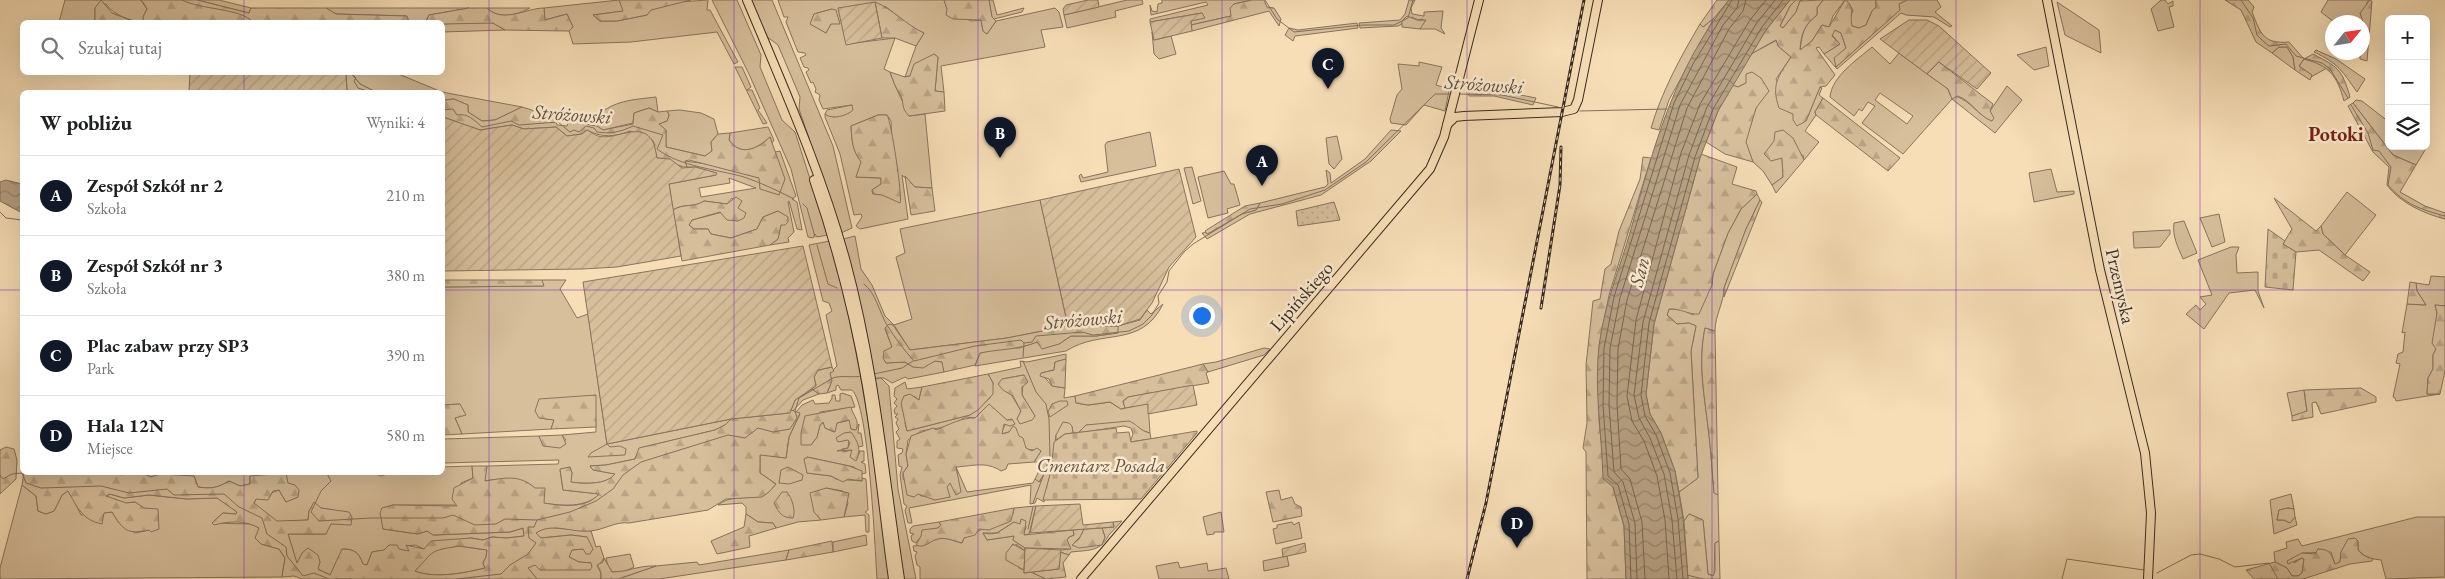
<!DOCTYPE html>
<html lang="pl">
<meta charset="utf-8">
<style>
body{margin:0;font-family:"EB Garamond",serif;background:#f2f2f2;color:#202124}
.controls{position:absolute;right:15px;top:15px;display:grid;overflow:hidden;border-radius:8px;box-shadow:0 5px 20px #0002}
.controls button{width:45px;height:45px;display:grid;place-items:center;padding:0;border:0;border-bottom:1px solid #e0e0e0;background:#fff;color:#202124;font:25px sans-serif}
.compass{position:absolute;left:2325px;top:15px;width:45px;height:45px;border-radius:50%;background:#fff;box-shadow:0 5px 20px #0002;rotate:60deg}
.you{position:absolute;left:1201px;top:315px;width:18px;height:18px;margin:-12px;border:4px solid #fff;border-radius:50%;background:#1a73e8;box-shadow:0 0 0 8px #1a73e833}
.badge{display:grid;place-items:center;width:32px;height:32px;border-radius:50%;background:#111827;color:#fff;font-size:16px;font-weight:700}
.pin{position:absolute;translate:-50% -41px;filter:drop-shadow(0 1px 2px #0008)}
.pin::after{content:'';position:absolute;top:26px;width:18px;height:15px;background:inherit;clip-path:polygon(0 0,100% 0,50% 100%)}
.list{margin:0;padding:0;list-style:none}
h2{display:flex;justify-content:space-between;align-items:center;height:65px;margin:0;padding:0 20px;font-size:21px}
h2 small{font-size:16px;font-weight:400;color:#757577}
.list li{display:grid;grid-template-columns:32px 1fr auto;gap:15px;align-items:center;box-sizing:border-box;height:80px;padding:0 20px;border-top:1px solid #e0e0e0}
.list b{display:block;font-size:19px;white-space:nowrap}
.list p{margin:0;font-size:16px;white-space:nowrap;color:#757577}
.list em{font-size:16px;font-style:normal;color:#757577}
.icon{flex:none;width:28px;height:28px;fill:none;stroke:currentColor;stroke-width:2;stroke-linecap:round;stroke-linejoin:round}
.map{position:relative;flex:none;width:2445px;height:579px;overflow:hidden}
.search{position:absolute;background:#fff;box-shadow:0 5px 20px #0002;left:20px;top:20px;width:425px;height:55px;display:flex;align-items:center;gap:12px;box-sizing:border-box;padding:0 18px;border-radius:8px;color:#757577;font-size:19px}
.panel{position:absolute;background:#fff;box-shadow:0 5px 20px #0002;left:20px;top:90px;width:425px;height:385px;border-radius:8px}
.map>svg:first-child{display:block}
.grass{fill:#d7bf9c;stroke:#88745e;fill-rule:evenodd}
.forest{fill:url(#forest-firs);stroke:#88745e;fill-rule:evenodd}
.cemetery{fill:url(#cemetery-stones);stroke:#88745e}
.park{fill:url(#park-dots);stroke:#88745e}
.garden{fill:url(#garden-furrows);stroke:#88745e}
.water{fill:url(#water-waves);stroke:#85715b}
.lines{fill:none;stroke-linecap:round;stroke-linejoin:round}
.shore{stroke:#786652;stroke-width:1}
.stream{stroke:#85715b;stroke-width:1}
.primary-casing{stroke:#3a2a20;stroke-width:10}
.primary{stroke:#f7deb6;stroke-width:8}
.rail-casing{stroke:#3a2a20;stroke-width:3}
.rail{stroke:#faead0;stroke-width:1;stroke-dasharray:4;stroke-linecap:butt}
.grid{fill:none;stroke:#7b2cbf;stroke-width:1;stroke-opacity:0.55}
.labels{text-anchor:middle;stroke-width:5;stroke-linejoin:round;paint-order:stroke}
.street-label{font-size:19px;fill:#3a2a20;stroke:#faead0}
.park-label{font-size:19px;font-style:italic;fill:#614f3f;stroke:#faead0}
.water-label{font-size:20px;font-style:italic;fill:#604e3e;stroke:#faead0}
.neighbourhood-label{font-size:20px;font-weight:bold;fill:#7a1f14;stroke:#faead0}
</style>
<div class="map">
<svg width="2445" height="579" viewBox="0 0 2445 579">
<defs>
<pattern id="forest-firs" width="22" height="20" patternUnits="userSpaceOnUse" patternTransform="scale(1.25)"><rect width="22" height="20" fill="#d7bf9c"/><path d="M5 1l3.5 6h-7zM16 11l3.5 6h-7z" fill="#b9a486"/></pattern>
<pattern id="cemetery-stones" width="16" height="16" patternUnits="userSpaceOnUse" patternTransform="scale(1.25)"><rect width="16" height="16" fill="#d7bf9c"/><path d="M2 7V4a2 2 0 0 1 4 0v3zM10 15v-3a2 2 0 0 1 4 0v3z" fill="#b9a486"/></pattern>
<pattern id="park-dots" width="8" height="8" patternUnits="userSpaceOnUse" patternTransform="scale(1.25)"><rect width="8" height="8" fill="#d7bf9c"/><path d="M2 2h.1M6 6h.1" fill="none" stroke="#b9a486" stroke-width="1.8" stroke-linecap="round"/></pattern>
<pattern id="garden-furrows" width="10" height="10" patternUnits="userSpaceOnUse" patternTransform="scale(1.25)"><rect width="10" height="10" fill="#d7bf9c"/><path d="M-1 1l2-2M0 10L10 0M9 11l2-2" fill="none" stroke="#b9a486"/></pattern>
<pattern id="water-waves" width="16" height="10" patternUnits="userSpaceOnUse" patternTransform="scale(1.25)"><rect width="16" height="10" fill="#b7a183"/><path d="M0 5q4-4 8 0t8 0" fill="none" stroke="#96836b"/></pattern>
</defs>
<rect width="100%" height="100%" fill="#f7deb6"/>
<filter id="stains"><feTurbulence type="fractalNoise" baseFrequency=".004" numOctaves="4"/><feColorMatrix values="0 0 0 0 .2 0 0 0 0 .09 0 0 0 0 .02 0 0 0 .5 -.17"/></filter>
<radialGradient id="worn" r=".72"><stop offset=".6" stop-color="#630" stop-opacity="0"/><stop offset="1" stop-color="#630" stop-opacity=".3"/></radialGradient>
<g class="grass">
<path d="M65 0H141L147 9 143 17 144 22C132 22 113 15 106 4L95 8V22H59Z"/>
<polygon points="197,0 219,0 251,8 249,13"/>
<polygon points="619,0 624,11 593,15 600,21 617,21 647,15 650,10 678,2 708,0 707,10 710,10 738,62 734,64 717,32 631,42 573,44 569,31 573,27 567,14 545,20 544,8"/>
<polygon points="712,0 737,0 761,55 760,67 782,120 795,132 828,235 817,237 815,234 813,238 808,237 791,169 749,74"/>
<polygon points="750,0 772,0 833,146 852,228 841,233 799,109 800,97 778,45 766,36"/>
<path d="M778 0H944L947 9 971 21 981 20 983 31 987 34 996 21 1055 8 1059 12 1063 27 1041 30 1045 47 941 66 944 92 935 91 938 57 934 54C924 60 917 75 905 77L916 46 924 33 911 27 885 6 846 44 895 38 884 69 890 72C895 88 903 101 909 116L925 114 932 188 915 187 902 175 908 219 860 229 856 226 862 217 861 214 854 215 840 154 825 117V114L834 117 849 113 852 105 823 109 819 100 820 95 815 92 816 89 813 82 811 83 806 72 809 70 808 68 804 67 800 58 806 55 805 53 798 52 786 22 788 17H784ZM832 9 831 24 826 33 811 24 814 14ZM878 115H887L891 121 892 146 898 171 873 194 872 190 881 184V178L856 177 862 162C852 150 852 141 851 126Z"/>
<polygon points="989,0 993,0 997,15 1024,8 1022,12 994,19 992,18"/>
<polygon points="1127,0 1142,0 1143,4 1115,11 1116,17 1067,28 1064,15"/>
<polygon points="1162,0 1252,0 1234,4 1231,16 1191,25 1191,21 1202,13 1150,22 1150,19 1208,5 1206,2 1151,15 1150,5 1152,11 1157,12 1158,4 1162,3"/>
<polygon points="1409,0 1415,0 1411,8 1412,14 1424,16 1424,12 1443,11 1441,28 1445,34 1435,29 1420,29 1423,19 1418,20 1412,17 1402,21 1402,24 1398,26 1360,28 1359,23 1400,20 1405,14"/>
<polygon points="1796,0 1803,0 1800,1 1796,12 1783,28 1780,26 1790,6"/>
<path d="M1823 0H1845L1833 16 1829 27 1822 25 1812 41 1800 51C1802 34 1803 26 1817 15V8Z"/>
<polygon points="1846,0 1876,0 1876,7 1872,11 1866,25 1859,28 1852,26 1850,19 1853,10"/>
<polygon points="1907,0 1937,0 1941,7 1935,12 1952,26 1950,27 1934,17 1906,15 1901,13 1837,69 1824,54 1840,44 1832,35 1835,30 1841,33 1846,48 1835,58 1836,67 1899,10 1899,4"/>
<polygon points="2161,0 2165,0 2168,4 2173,1 2173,6 2169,7 2174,27 2158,31 2151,9"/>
<polygon points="2328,0 2370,0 2367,2 2363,26 2362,22 2334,22 2321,12"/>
<polygon points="2057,2 2099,30 2101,53 2065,35"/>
<polygon points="326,8 469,8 429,15 426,21 432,22 409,22 406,16 336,14"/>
<path d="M487 8H530C517 15 499 20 487 8Z"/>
<path d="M1714 18 1669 100 1659 130 1651 128C1662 91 1680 58 1700 24L1703 27Z"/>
<polygon points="479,22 493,23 505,30 443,32 442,24"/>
<polygon points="1357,23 1358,28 1295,36 1293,41 1285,35 1289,28 1298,30"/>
<polygon points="1152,32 1154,40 1171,36 1176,54 1159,59 1154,54"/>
<polygon points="1777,40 1778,46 1791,57 1776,79 1794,114 1806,121 1820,87 1822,88 1819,95 1823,98 1815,112 1816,115 1805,131 1819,142 1804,160 1803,155 1782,158 1783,177 1772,185 1763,171 1753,162 1745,142 1756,108 1746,83 1738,87 1732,85 1751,54"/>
<path d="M1872 47 1890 64 1899 53 1948 89 1950 95C1969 97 1975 114 1992 121L1990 111 2007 86 2022 100 1995 133 1952 99 1903 154 1862 123 1875 106 1868 102 1862 111 1859 109 1854 116 1830 97C1832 76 1857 60 1872 47ZM1880 93 1913 116 1907 124 1875 100Z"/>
<polygon points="2046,47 2049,66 2034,70 2017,55"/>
<polygon points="2279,47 2287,47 2293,57 2295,70 2272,53"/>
<path d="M2316 50 2336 59 2365 79 2357 92C2342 71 2339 64 2314 52Z"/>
<polygon points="2304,59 2319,63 2327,68 2311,77 2311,75 2299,66"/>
<polygon points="1419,62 1442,67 1436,85 1449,89 1450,86 1445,111 1424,105 1406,125 1391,123 1390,119 1397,95 1402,89 1398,64 1419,66"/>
<polygon points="735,67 742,67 751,87 747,90 752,90 760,108 758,110 767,123 763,124"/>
<polygon points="351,73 396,73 442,92 522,107 495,120 482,121 468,112 468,105 454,99 445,100 443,105 442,92 376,92 360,84"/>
<path d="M656 97 658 112 649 108 634 113 633 123 603 130 597 126 579 123 576 117H595C615 100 631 100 656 97Z"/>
<polygon points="2356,100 2362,101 2389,122 2389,146 2428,145 2416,165 2393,155 2353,103"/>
<polygon points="680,110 701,113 714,119 718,134 711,142 712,151 705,156 666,147 666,130 658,124 667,121 669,115 667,111"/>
<path d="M768 127 774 140 772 143 770 137C757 149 741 157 729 140L730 133Z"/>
<polygon points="1391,130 1401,131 1371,161 1321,195 1250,214 1207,239 1202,233 1211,232 1241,214 1256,210 1260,203 1325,187 1328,184 1326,170 1330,173 1331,183 1365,159"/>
<polygon points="1150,132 1156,166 1081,182 1079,176 1081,174 1083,178 1108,172 1105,145 1107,142"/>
<polygon points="1337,136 1342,159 1334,169 1329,164 1326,138"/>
<path d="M780 151 796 196 792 199 797 202 802 230 797 229 789 201 788 202 794 232 788 238 789 242 770 245 778 239 781 225 778 211 763 217 757 229 731 238 711 234 708 229H694L689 225 692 220 738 208 732 198 727 204 704 201C694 208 684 203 673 210L669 184 716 175V173L695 167H687L685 161 707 164 760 178 777 159 775 152ZM729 178 756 188 701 197 699 188 730 183Z"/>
<polygon points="1192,167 1201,201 1193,204 1184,168"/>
<polygon points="2051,169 2057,192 2074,191 2074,194 2034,202 2029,173"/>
<polygon points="1224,171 1231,184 1234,184 1240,205 1227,209 1228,213 1208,218 1198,177"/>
<polygon points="2347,192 2376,215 2345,255 2323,234 2321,226"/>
<path d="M1757 194 1760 200 1746 229 1724 288C1724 303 1715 315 1715 331L1705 328C1698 362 1704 393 1708 427 1711 449 1712 471 1714 492L1718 495 1719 541 1715 543 1714 576 1708 574 1703 520 1689 514 1684 521 1679 492 1698 478 1691 351 1696 326 1689 323 1677 324 1667 315 1669 309 1683 310 1693 315 1712 285 1713 274 1728 233 1741 209Z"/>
<polygon points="1040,200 1068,326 1007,338 910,350 894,325 885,329 892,347 886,363 905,362 913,367 935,361 943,362 944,372 908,379 905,377 892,383 884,378 875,378 843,239 855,236 861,269 872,285 885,316 894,325 912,319 896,257 905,253 900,229"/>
<polygon points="2219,214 2225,242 2212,247 2200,218"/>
<path d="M2184 221 2197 253 2183 259C2178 247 2172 236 2174 223Z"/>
<polygon points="2170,230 2170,234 2160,247 2134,248 2133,232"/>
<path d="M830 241C861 352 875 465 890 579H877C875 549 869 405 852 390H841L838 385 836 386V390L827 393 830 386V373L837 366 826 315 832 311 829 303 823 301 809 245Z"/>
<polygon points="2231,247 2239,247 2236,255 2237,273 2258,272 2258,291 2264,308 2255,290 2229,293 2204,329 2186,314 2196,305 2200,310 2206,304 2200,297 2212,295 2198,260"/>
<polygon points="2431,276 2445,277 2445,306 2435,305 2437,313 2436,349 2433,355 2433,369 2428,378 2427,394 2440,394 2396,401 2395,398 2393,397 2400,364 2396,363 2398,354 2403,352 2405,332 2402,333 2407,304 2426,305 2417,291 2416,283 2429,285"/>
<path d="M542 280H566L560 289 577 318 588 314 607 444 731 419 725 425 715 430 640 448 635 459 606 465 590 466 593 470 616 474C606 485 584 484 570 482L572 473 570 467 560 470 563 490 600 494C585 508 563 506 543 503 528 476 513 477 484 481L487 466 558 464 559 460 443 463V439L539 436 544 446 566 440 562 435 596 432 595 395 540 418 554 420 551 429 462 434 455 418 460 404 443 405V287L543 286Z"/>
<path d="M1163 304C1141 349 1102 328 1066 351L975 366 980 353 1000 348H1019L1037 342 1059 344 1071 336H1096L1117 333 1118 326 1140 320 1147 310 1151 314Z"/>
<polygon points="1264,348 1270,349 1264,355 1208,372 1203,364 1216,362"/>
<path d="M1066 354V359L1055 362 1054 370 1041 373 1052 386 1065 388 1064 398 1075 396 1076 403 1088 405 1110 402 1121 409 1148 403 1150 433 1138 429 1134 424C1118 422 1103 426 1086 425L1078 433H1073L1072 427 1056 435 1051 471 1044 502 1037 498 1035 503 1030 504 1031 485 909 508 912 523H908L905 510 907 506 904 504 900 475 902 467 899 466 898 455 902 453 903 449 897 448V441L900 439 896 432 899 429 896 423 898 419 895 417 898 414H895L894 410 897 406 894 403 897 399 894 396 895 388 905 382 907 389 922 387 919 400 914 396 905 423 907 431 970 415 990 398 993 383 988 374 1021 367 1020 361 1027 362ZM1024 375 1022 395 1035 416 1017 419 1021 411 1002 379ZM995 411 1007 420 1001 434 1009 432 1023 442 1026 449 1041 451 1034 462H1042L1046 457 1040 482 1035 479 1033 483 967 492 956 467 957 473 946 487 950 497 921 496 903 479V473L908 466 906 454 908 440 921 431 951 426 966 417 975 418Z"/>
<polygon points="881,378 889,386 898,489 916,579 903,579 875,379"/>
<polygon points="812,389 819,394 803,400 793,411 791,410 795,400"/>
<polygon points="2304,390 2307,412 2292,416 2287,393"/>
<path d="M842 393 851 396 855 407 820 412 811 445 817 437 820 425 824 422 825 428 834 432 837 423 850 420 851 429 855 430 859 424 858 433H861L863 446 858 447 849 440 848 448 842 449 843 452 852 450 860 453 859 451H864V461L861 462 865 464 866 473 862 474 854 467 807 457V473L831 476 836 479 862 481V478L866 479 868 510 865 512 869 515V532H866L865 515 844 517 848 503 843 491 826 488 818 516 821 520 798 522 776 528 773 523 758 522 746 514V507L742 503 718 505C737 490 758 507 776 484L760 473V454L786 458 789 437 800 414 796 412 802 405 813 400 815 404 829 403 832 398V395H835L836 401H840V394Z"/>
<path d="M472 466 473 478 461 483 458 505H393L382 508 383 529 418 534 427 531 434 535 510 532 523 528 524 536 507 538 492 537 483 540 471 538 429 545 424 549 415 545 407 546 410 551 385 550 372 552 367 565H363C359 553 355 549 343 549L331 575 317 569 320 562 297 564 288 534H326L334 510 321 508 309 511 308 520 277 522 254 504 256 499 279 490 286 502 298 497 250 476V484L240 486 229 481C217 488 212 489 198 487L194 476 151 477 140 473 372 472 381 476 390 473 442 472 443 467Z"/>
<polygon points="22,485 36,496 38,511 46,514 54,511 62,495 69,490 81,515 112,512 119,523 135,533 149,530 144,508 135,502 126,503 106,497 110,494 124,498 149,495 187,499 217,498 237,511 236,514 223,513 212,523 252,524 259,528 261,544 279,549 285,558 282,577 0,579 0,568"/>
<polygon points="2291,494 2294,509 2288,508 2279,510 2277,520 2284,520 2290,523 2295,517 2297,525 2274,534 2270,500"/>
<path d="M1036 506 1029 534 1023 535 1026 527 1022 520 1020 525 1014 522 997 533H983L987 540 1014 536 1013 540 1025 548V551L1016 544 1019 568 1024 570V573L1031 572 1046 579H920V567L917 565 915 556 917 552 914 551 913 546C922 546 928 542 936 539 944 536 954 541 962 543L964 538 1013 514 1014 508Z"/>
<polygon points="1221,512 1224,532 1214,532 1214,534 1207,535 1203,517"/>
<polygon points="2417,517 2445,517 2445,577 2386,579 2381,560 2367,558 2358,550 2358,542 2341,552 2340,562 2335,565 2331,552 2302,553 2294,563 2302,558 2304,560 2302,573 2298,576 2292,576 2287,568 2275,562 2274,552 2287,548 2286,542 2298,539 2302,546"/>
<path d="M1122 521 1108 536V537C1099 552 1088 550 1071 552L1069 555 1060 552 1061 550 1070 549 1067 540 1069 537 1074 535 1073 530 1084 529 1082 535 1074 543 1102 545 1105 537 1102 528 1114 527 1113 522Z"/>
<path d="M939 522 941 525C933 533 921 533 916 543L912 541 911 536 914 534 910 533V529L913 526Z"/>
<polygon points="1292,522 1294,525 1299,522 1302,538 1276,544 1273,529 1277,528 1277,525"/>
<polygon points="545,527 591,531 596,547 600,546 604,558 598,567 601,573 601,579 537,579 528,568 535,564 541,570 591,563 579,562 569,557 572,550 583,549 587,537 571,535 541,538 536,533"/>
<polygon points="866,535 867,545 833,552 833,542"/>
<path d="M459 546 487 550 486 557 483 563 485 568C465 573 434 579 415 571 420 566 423 560 428 555 435 547 449 548 459 546Z"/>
<polygon points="789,550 786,560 779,561 659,579 618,579 656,566 697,562 699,565"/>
<polygon points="630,554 634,567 624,572 612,572 608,566 606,558"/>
<polygon points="1287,556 1289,566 1264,571 1263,561"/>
<polygon points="1178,562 1180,568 1207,563 1208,571 1226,568 1229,579 1159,579 1156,566"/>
</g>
<g class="forest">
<polygon points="101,0 112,13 135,22 95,22 95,8"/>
<polygon points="141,0 197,0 249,13 251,8 326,8 336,14 407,16 409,22 144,22 143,17 147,9"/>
<polygon points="619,0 691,0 651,10 647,15 617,21 600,21 593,15 623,11"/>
<polygon points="944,0 989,0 992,17 996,21 987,34 983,31 981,20 953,19 946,15 947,9"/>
<polygon points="1252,0 1264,0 1267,7 1274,8 1281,19 1279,26 1269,11 1192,31 1191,25 1231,16 1230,8 1234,4"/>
<polygon points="1717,0 1729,0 1714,18 1703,27 1700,24"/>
<path d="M1790 0H1796L1790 6 1780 26 1783 28 1796 12 1800 1 1823 0 1817 8V15C1804 25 1801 34 1800 50L1812 41 1822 25 1829 27 1845 0C1856 6 1849 16 1852 26L1859 28 1866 25 1872 11 1876 7V0H1907L1899 4 1900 10 1836 67 1834 58 1846 48 1841 33 1835 30 1832 36 1840 44 1824 54 1819 47 1816 48 1835 75 1826 86 1820 87 1806 121 1797 126 1793 120V114L1779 108C1771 84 1778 77 1791 57L1778 46 1776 40 1751 54 1766 30Z"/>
<path d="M2225 0H2248L2254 7 2252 12C2261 34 2263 44 2289 42L2304 59 2313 54C2338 67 2342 69 2350 97L2344 101C2337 76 2330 66 2304 59L2299 66 2312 75 2310 80 2295 70 2293 57 2287 47H2279L2272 53 2256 42 2241 10Z"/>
<polygon points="2370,0 2372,1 2367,61 2360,59 2360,53 2362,52 2363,22 2360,13"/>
<path d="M875 2C893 9 906 25 924 33L916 46 895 38H882Z"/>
<path d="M469 8H487C503 24 526 8 544 8L545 20 567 14 573 27 569 31 505 30 493 23 444 24 426 22 429 15Z"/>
<polygon points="832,9 836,10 840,24 831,24 826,33 810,24 814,14"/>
<polygon points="1407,16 1417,20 1426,20 1420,29 1402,27 1402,21"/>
<path d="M934 54 938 57 935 91 944 92 945 111 909 116C900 107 905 103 900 94 895 87 893 80 890 72L905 77 910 76 914 64Z"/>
<path d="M1939 62 1993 104 1990 111 1994 118 1992 121C1978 116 1972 101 1958 96L1952 99 1948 89 1927 74Z"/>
<polygon points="1752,72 1761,78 1769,91 1756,108 1746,142 1753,162 1725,154 1706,142 1718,111 1732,85 1738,87 1746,83 1746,74"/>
<polygon points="343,73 351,73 360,84 376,92 347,91 346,75"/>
<polygon points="1495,84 1505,87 1505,92 1536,98 1533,105 1494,96 1469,96 1469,87 1494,87"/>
<polygon points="1823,98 1900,158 1888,171 1816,115 1815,112"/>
<path d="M454 99 468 105V112L482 121 495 120 522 107 554 117 557 125 567 126 570 116H576L579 123 597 126 603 130 633 124 634 113 649 108 658 112 667 111 669 115 667 121 659 124 666 130V147L705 156 712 151 711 142 718 134 730 133 729 140C741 157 757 149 770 137L785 179 779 195 760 189 759 178 689 160 685 161 687 167C677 168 670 158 657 158L653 141 630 131C615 137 602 138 587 130L582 134 567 136 556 127 524 129 512 125 480 130 443 117 442 105 445 100Z"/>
<path d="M2353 103 2393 155 2416 165 2400 192 2425 206 2445 213V219C2425 214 2400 203 2387 185L2389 167 2373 152 2348 106Z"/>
<path d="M852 105 853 110C847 116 832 120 825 114L827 110Z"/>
<path d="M878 115H887C891 120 903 198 900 203L882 195 873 194 872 190 881 184V178L856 177 861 162C852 150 852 141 851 126Z"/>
<polygon points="1783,130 1793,138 1804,160 1776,193 1772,185 1783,177 1782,158 1771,161 1764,154 1774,141 1775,132"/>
<path d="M1701 154 1737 167 1732 184 1756 191 1757 194 1741 209 1728 233 1713 274 1712 285 1699 314C1689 315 1680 308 1669 309L1667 315 1677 324 1689 323 1696 326 1691 351 1698 478 1679 492 1675 471 1661 433 1650 414 1646 394 1654 324Z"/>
<polygon points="1643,157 1651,158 1609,295 1599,347 1599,421 1602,448 1624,526 1626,579 1587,579 1586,452 1583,448 1587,423 1586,365 1593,301 1600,299 1605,269 1611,264 1619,231 1640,179"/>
<polygon points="905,176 915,187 932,188 935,211 911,215"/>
<path d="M736 197 742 201 738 208 746 213 744 218 738 221 727 220 720 212 692 220 689 225 694 229H708L711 234 731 238 757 229 763 217 778 211 788 217V222L785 225H781L778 239 770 245 682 261 673 210C684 203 694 208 704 201L727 204Z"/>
<polygon points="2274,198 2316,231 2321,226 2323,234 2345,255 2370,272 2363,281 2319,250 2296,252 2283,244 2292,229"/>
<polygon points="1760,200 1762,202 1724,297 1724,288 1746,229"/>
<polygon points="1260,203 1256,210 1242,214 1211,232 1207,234 1205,231 1245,206"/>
<polygon points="442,280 542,280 544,286 443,287"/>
<polygon points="2410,282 2416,283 2417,291 2426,305 2407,304"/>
<polygon points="2435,305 2445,306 2445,371 2440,394 2427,394 2428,378 2433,369 2433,355 2436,349 2432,343 2437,313"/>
<path d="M889 324 893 325 910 350 1007 338 1068 326H1118V333L1096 336H1071L1059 344 1042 349 1037 342C1018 350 999 349 980 353L975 365 944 372 942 362 935 361 923 368 913 367 905 362 886 363 883 358 884 351 892 347 885 328Z"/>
<path d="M1705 328 1715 331 1718 495 1714 493C1712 471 1711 449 1708 427 1704 393 1698 362 1705 328Z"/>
<polygon points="1066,359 1065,388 1052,386 1049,379 1040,376 1041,373 1054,370 1055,362"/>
<polygon points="1203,364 1208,372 1206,373 1209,383 1128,397 1123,401 1125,408 1121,409 1110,402 1088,405 1076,403 1075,396"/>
<polygon points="832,367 834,371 830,373 832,381 827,393 819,394 812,389 816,385 814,377 818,370"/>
<polygon points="988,374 993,383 993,394 978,410 970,415 907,431 901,403 904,396 910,394 919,400 922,387"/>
<polygon points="1024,375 1028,382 1022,387 1022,395 1035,416 1032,420 1020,424 1017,419 1021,411 1013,396 1003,390 998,384 1002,379"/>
<polygon points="2361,388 2376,397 2376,402 2321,414 2316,402 2312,403 2313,417 2292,421 2292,416 2307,411 2304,390"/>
<polygon points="596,395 596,427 551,429 554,420 539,418 535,411 539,399"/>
<polygon points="1060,401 1067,401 1068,405 1050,417 1048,412 1052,404"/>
<polygon points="460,404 466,415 455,418 462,434 443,435 443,405"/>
<path d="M989 404 1007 420 1012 419 1015 424 1010 426 1004 424 1002 434 1009 432 1013 426 1016 428 1019 436 1023 438 1026 448 1032 451 1037 448 1041 451 1034 462 1008 464 1006 469 1001 471C986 461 973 466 956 467L961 492 956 495 950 483 947 487 950 497 935 500 918 494 914 497 907 495 903 473 908 466 906 454 911 436 933 428 936 430C948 425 963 417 975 418Z"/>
<path d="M851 407C853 416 860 420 856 430L851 429 849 420 837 423 835 432 825 428 823 422 820 425 817 437 811 445H801V433L805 416Z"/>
<path d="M791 410 800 413 789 437 786 458 760 455V473L776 484 769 492 762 497 726 499 708 510 629 523C616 521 604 530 590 531 572 533 552 522 536 533L541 538 571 535 587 537 593 549 590 554H586L583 549 572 550 569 557 579 562 591 563 592 567 590 570H540L535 565 528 568 537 579H303L294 576 282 577 285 558 279 549 261 544 255 538 259 528C245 520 229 521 214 525L212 523 223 513 236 514 237 512 217 498 187 499 149 495 124 498 110 494 106 496 126 503 135 502 144 508 158 509 159 529 151 532 149 530C127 535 123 530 112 512L104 513 102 524C82 520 77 507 68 491L62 495 54 511 46 514 38 511 36 496 22 485 24 472H118L121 475 140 472 151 477 160 474 194 476 198 487C212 489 217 488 229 481L240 486 250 484V476L286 473 288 483 295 485 299 490 298 497 286 502 279 490 273 491 268 500 256 499 254 503 277 521 308 520 309 511 314 502 321 508 349 512 352 517 351 525 331 524 326 534H288L297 563 302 553 308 548 318 555 320 562 318 569 330 575 342 549C355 549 359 553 363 564L367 565 372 552 384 550 389 545H397L399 549 409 551 406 545 424 549 431 541 471 538 483 540 492 537 507 538 524 536 523 528 510 532 433 535 427 531 418 534 383 529 380 513 382 508 393 505 457 506 452 499 454 488 473 478 472 466H487L485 481C505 478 519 474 535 488H545L544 503C562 506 586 509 599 494L563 490 560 469 570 467 572 473 571 482C584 484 606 485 615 474L593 470 590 466 606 465 635 459 639 448 715 430 725 425 731 419 789 413ZM459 546 487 550 486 557 483 563 485 568C465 573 435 579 415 571 435 550 429 551 459 546Z"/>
<path d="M1129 421C1137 424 1140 431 1150 433L1151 439 1130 442 1133 434 1131 428 1124 426 1078 433 1086 425Z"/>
<polygon points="1063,422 1069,423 1072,426 1073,433 1065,434 1056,440 1056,435"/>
<path d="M851 432C858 442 862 450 856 461L850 457 852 450 837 451 848 448 850 443 848 440 838 442 836 438 844 433Z"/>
<polygon points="562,435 566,444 560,448 543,446 539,436"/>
<polygon points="607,444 610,447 620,446 626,449 625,455 588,457 591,453"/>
<polygon points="6,447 14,449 17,460 16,479 0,494 0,450"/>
<polygon points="807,457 849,466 862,471 862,481 848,479 843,482 831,476 807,473 804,459"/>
<polygon points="1046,457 1048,458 1046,471 1039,482 1035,479"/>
<polygon points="788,467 803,475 802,480 789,484 779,483 781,470"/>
<polygon points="826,488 849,493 844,517 821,520 814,512 810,493"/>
<polygon points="1279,490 1281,500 1292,497 1295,504 1301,507 1302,516 1273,522 1266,492"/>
<path d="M782 492H787C792 498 796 511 793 518 782 518 779 513 774 503Z"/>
<path d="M1014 508 1011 521 989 530 979 529 975 535 964 538 962 543C954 541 946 537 938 539 929 541 925 549 916 545L921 536 922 530 938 528 941 525 939 522Z"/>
<polygon points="2288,508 2294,509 2295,517 2290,523 2284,520 2277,520 2279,510"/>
<polygon points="746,514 758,522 773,523 776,528 749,536 750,547 717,554 711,541 744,527"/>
<polygon points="1689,514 1703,520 1708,574 1713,576 1715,571 1715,543 1719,541 1720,579 1688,579 1684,521"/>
<polygon points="1021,519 1026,521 1024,535 1073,530 1074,535 1069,537 1067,540 1071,549 1025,548 1013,540 1014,536 987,540 983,533 990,534 997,533 1014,522 1020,524"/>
<polygon points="1102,528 1105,537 1102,545 1079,548 1072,545 1079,539 1084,529"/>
<path d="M2355 538 2358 541V550L2363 555 2373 559 2372 561 2350 564 2303 579H2254L2246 570 2275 562 2287 568 2292 576H2298L2302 573 2304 559 2302 558 2288 564 2287 561 2302 553 2315 554 2318 549C2331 549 2331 555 2335 564L2340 562 2341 552 2348 539Z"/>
<polygon points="832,541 833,552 786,560 789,550"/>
<polygon points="1013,544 1025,551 1024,570 1006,560 1006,553"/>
<polygon points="1060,552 1069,555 1063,563 1066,577 1046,579 1031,572 1059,569"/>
<path d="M604 558 612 572C627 572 640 565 656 566L618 579H601V573L597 565 603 562Z"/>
</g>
<g class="cemetery">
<polygon points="2268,229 2285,241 2283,244 2296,252 2293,290 2265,287"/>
<polygon points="1116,428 1117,433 1129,432 1131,442 1197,431 1197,433 1141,499 1043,500 1051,471 1054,442 1065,434"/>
</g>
<polygon class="park" points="1334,202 1340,220 1298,226 1296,211"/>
<g class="garden">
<polygon points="1088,0 1098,0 1099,7 1064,15 1063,9 1066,5"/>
<polygon points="875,2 882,38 846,45 838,8"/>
<polygon points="1202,13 1205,18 1191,21 1192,31 1154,40 1150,22"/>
<polygon points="1909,20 1927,20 1939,26 1991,73 1977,89 1939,62 1927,74 1880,39"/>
<polygon points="190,72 343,73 346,74 347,91 352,92 189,92"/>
<path d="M443 117 480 130 512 125 524 129 556 127 567 136 582 134 587 130C591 132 595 135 598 136 615 141 642 120 653 142 655 146 656 153 657 158L670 159 682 168 695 167 717 173 716 175 669 184 681 256 617 267 582 269 443 271Z"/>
<polygon points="1179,169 1196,237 1169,267 1152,303 1140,319 1118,326 1068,326 1040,200"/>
<polygon points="803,246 832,367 818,370 814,377 816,386 795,400 790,413 731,419 607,444 583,282"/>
<polygon points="1193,385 1197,405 1148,414 1148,404 1125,408 1123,401 1128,397"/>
<polygon points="1080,504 1083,525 1113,522 1114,527 1030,533 1036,506"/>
<polygon points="1305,543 1306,552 1283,557 1282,549"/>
<polygon points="1025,548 1061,550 1059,569 1024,573"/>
</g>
<g class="water">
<path d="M1729 0H1790L1766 30 1718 111 1700 158 1654 324 1646 394 1650 414 1661 433 1675 471 1683 518 1688 579H1626L1624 526 1613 487 1603 479C1602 435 1594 390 1599 346 1604 305 1620 268 1631 229 1653 148 1675 67 1729 0Z"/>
<polygon points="6,180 22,184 22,213 0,201 0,182"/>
</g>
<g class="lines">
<g class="shore">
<polyline points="1631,579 1629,524 1618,485 1608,476 1603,405 1604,348 1614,297 1674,103 1693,64 1732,0"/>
<polyline points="1637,579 1635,523 1623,482 1614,472 1609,405 1610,348 1620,298 1680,105 1723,25 1737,8 1739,0"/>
<polyline points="1645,579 1642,522 1630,479 1621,469 1617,404 1618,349 1627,300 1687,108 1729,29 1743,11 1746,0"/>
<polyline points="1669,579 1665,520 1657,476 1644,441 1632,421 1627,396 1636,320 1681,153 1700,104 1750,20 1766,0"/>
<polyline points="1677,579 1672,520 1664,474 1650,438 1639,418 1634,395 1643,322 1689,155 1707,107 1756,24 1775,0"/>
<polyline points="1683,579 1678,519 1670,473 1656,435 1645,416 1641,395 1649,323 1695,157 1713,109 1762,27 1783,0"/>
</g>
<g class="stream">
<path d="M182 0C201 10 241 8 253 22"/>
<polyline points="1265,0 1277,19 1294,32 1363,25 1394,25 1408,18 1413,0"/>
<polyline points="2241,0 2253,18 2257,35 2263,41 2269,46 2286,44 2296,56 2322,63 2330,69 2348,98"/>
<polyline points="349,72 356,78 354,81 358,88 370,92"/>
<polyline points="1458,94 1502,95 1558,107"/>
<path d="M2351 105 2368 133 2373 150 2379 151 2391 167 2388 185C2404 204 2422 210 2445 216"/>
<path d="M442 110 453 109 457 115C468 113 474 120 482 127L511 121 519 125 558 122 570 132 574 130 579 132 586 126 594 128 597 132C611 134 620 132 633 126L663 135 657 149C681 167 716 169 744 177 762 183 778 191 794 199"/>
<polyline points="1580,111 1667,109"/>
<polyline points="803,204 807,208 815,237"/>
<polyline points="0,212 6,218 22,220"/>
<polyline points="817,245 828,284 837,288"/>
<path d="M864 284C876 293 879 312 887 325 895 338 904 350 914 361L975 346 1021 340 1024 343 1032 342 1036 336 1082 332 1093 335 1129 331 1143 324 1152 315 1159 303 1158 296 1167 282 1169 271 1184 252 1193 244 1250 209 1282 204 1325 190 1366 162 1435 94H1451"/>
<polyline points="1023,357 1024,343"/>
<polyline points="1023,361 1036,392 1046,404 1049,419 1050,458 1033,503"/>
<polyline points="874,374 902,368 913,361"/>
<polyline points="326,472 331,481 321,491 311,512 319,521 371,518 443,518 453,515 475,525 496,524 505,519 537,520"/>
<polyline points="0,475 3,479 12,474 22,473 26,483 41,488 101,486 129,493 167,489 174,495 224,494 239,507 262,518 267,534 286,547 287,556 303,576 314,573 329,579"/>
<polyline points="1028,529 1033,507"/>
<polyline points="2157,573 2191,555 2200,554 2219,559 2235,567 2269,563 2278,579"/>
<polyline points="1687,575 1703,579"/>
<polyline points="338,579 351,579"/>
<path d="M456 579 501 574 510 565 528 554 536 543 529 538 528 527H534L537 520 570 512 596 501 613 489 623 475 641 462 728 435 745 438 758 428 773 432 790 429 797 418 795 411 799 398 833 378C840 375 853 378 863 376"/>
<polyline points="2062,579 2067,559 2144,570"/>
</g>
<g class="primary-casing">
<g id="primary">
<path d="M747 0C783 86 821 171 846 262 874 366 884 473 900 579"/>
<polyline points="2047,0 2100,270 2145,453 2151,513 2148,579"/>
<polyline points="1447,125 1455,117 1464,116 1562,112 1574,109 1578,100 1598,0"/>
<path d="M814 180C837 247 855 316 867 386 878 450 884 515 893 579"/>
<polyline points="1081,579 1430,169 1444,137 1479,0"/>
</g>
</g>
<use href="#primary" class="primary"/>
<g class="rail-casing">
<g id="rail">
<polyline points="1541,308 1560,185 1561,147"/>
<polyline points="1467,579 1486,503 1584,0"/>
</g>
</g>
<use href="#rail" class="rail"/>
</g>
<path class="grid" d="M244 0V22M489 0V579M734 0V579M978 0V579M1222 0V579M1467 0V579M1712 0V579M1956 0V579M2200 0V579M244 72V92M0 290H22M442 290H2445M244 472V579"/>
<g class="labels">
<g class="street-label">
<text transform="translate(2121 286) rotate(77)" y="7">Przemyska</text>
<text transform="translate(1301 296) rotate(-49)" y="7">Lipińskiego</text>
</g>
<g class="park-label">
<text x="1101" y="472">Cmentarz Posada</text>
</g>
<g class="water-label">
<text transform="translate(1484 84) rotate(4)" y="7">Stróżowski</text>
<text transform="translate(572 114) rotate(4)" y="7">Stróżowski</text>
<text transform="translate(1639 272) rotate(-75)" y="7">San</text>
<text transform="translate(1083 319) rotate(-5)" y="7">Stróżowski</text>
</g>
<g class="neighbourhood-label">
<text x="2336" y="141">Potoki</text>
</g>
</g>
<rect width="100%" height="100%" filter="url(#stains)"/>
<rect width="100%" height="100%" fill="url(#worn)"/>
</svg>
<div class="controls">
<button>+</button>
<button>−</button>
<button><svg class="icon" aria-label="layers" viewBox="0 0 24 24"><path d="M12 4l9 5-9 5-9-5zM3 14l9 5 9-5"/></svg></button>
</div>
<svg class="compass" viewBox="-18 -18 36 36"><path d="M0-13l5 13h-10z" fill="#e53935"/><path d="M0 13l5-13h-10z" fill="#757577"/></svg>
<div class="you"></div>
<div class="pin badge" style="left:1262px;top:186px">A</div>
<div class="pin badge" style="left:1000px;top:158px">B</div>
<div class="pin badge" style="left:1328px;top:89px">C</div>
<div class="pin badge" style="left:1517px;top:548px">D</div>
<div class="search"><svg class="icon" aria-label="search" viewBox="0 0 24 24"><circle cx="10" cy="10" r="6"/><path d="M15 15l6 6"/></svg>Szukaj tutaj</div>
<section class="panel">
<h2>W pobliżu<small>Wyniki: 4</small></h2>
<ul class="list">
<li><span class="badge">A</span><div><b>Zespół Szkół nr 2</b><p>Szkoła</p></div><em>210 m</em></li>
<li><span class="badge">B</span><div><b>Zespół Szkół nr 3</b><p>Szkoła</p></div><em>380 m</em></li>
<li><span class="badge">C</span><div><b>Plac zabaw przy SP3</b><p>Park</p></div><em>390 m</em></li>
<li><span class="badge">D</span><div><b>Hala 12N</b><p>Miejsce</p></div><em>580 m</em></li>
</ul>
</section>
</div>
